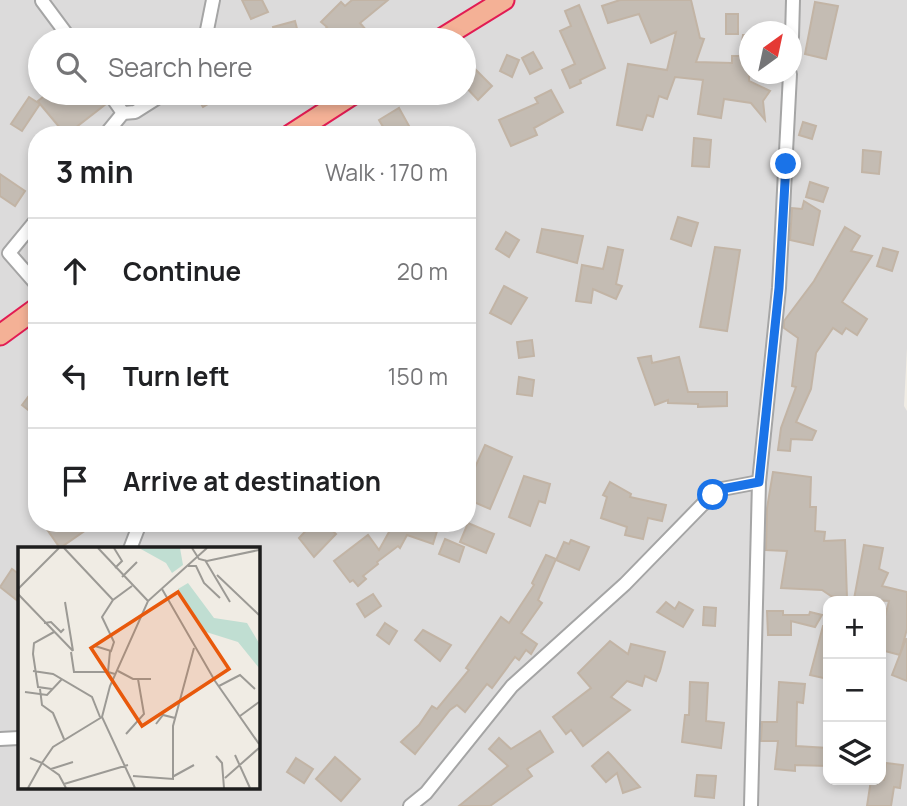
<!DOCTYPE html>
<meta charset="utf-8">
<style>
body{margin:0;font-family:Manrope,sans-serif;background:#f6f6f6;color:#202124}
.controls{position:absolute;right:21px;bottom:21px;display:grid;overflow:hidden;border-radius:14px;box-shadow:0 4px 10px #0003}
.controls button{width:63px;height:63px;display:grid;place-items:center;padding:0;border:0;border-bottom:2px solid #e0e0e0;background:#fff;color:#202124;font:35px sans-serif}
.compass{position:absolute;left:739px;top:21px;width:63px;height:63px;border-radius:50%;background:#fff;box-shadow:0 4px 10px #0003;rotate:33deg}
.stop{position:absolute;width:21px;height:21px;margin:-16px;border:5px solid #1a73e8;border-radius:50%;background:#fff}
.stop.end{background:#1a73e8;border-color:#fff;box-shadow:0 2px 7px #0008}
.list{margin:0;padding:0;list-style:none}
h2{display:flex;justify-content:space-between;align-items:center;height:91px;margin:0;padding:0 28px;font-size:30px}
h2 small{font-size:23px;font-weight:400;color:#757577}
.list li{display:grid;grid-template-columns:46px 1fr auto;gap:21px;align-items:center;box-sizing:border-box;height:105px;padding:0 28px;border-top:2px solid #e0e0e0}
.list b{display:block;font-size:26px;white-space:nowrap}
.list em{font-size:23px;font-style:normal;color:#757577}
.icon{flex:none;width:38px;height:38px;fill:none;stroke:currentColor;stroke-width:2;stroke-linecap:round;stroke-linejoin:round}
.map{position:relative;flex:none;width:907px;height:806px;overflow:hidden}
.search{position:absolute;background:#fff;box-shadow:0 4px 10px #0003;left:28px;top:28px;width:448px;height:77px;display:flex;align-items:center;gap:18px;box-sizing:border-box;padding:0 24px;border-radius:38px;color:#757577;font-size:26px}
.panel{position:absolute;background:#fff;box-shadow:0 4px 10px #0003;left:28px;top:126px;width:448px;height:406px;border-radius:28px}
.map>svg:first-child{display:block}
.residential{fill:#dcdbdb;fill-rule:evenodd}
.building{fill:#c4bcb3;stroke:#c2b4a5;stroke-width:2}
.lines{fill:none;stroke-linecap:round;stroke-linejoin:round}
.minor-casing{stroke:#a5a5a5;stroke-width:16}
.trunk-casing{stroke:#e21c53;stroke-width:23}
.minor{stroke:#fff;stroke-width:12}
.trunk{stroke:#f4b196;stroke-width:19}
.route{stroke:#1a73e8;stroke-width:9}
.inset-road{fill:none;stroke:#9c9a95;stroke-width:2}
.view{fill:#e8590c;fill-opacity:0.15;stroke:#e8590c;stroke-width:3.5}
.inset-edge{fill:none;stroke:#1e1e1e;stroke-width:3.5}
</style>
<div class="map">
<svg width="907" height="806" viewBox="0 0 907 806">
<rect width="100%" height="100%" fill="#f0ece4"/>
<path class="residential" d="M0 0H907V348L904 406 907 411V806H0ZM750 32H792V74H750ZM40 40H464V93H40ZM37 135H467V523H37ZM19 549H257V787H19ZM828 601H881V780H828Z"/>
<g class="building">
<polygon points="242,0 262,0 268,12 251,19"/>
<polygon points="352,0 388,0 360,23 366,30 354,40 316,40 327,27 321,22 341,2 345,6"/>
<polygon points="620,0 691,0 700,38 704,39 696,62 732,63 732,56 740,56 743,35 750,35 749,81 770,91 763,101 765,120 751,103 724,99 721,118 698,114 703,80 675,77 667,99 659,96 653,117 647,115 642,130 617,125 628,64 667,70 676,32 651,43 639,14 608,23 602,6"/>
<polygon points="815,2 838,6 826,59 805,54"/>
<polygon points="579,5 605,68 580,80 581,83 570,88 562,70 575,64 560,31 571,26 565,11"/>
<rect x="726" y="14" width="12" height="20"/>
<polygon points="295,21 300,40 276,40 273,27"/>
<polygon points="533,52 542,68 530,74 522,58"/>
<polygon points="507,55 519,60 512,77 500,71"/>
<polygon points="474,68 492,86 478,100 464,85 464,79"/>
<polygon points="551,90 563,112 534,128 537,135 511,146 499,120 538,103 535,98"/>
<polygon points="48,93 100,93 106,104 66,135 40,104 22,131 11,124 29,97 40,104 38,101"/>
<polygon points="194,93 227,93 203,107"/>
<polygon points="399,108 414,135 388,135 379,120"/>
<polygon points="803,122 816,126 812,139 799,135"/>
<polygon points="694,138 711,140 709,167 692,166"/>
<polygon points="863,150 881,152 879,174 862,172"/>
<polygon points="0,174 25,191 15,206 0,196"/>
<polygon points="810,182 828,188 823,202 806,197"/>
<polygon points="804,201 820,211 813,245 790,240 792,208 802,209"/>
<polygon points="678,217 698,223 691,246 671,239"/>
<polygon points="845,227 860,236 851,251 872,256 842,302 867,319 857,335 846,328 842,334 833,328 816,353 811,389 796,422 816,431 812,440 791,439 790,451 778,450 781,428 796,387 792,386 798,338 784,328 784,321 814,281"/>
<polygon points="542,229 583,236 577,263 537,252"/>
<polygon points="506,232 519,240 509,257 496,249"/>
<polygon points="608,247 623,250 616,284 622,286 616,299 593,289 591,303 576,301 582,265 603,269"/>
<polygon points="715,247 740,250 727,331 700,327"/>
<polygon points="883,248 898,252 892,271 877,266"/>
<polygon points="504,286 527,298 511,324 490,313"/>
<polygon points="532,340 534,356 519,358 517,342"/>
<polygon points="651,356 652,363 679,357 688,392 727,392 727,406 698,407 698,404 668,403 668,400 655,405 638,358"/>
<polygon points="519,377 534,380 532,396 517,394"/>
<polygon points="37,385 37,417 22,405"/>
<polygon points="485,445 512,457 490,509 467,499 467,469 473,472"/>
<polygon points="773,472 811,477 810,507 816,507 815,531 825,532 824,541 845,540 847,598 831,596 822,590 781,588 787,551 766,550 767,508"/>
<polygon points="524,476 550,484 545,503 539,501 530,526 509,517"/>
<polygon points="610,482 631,494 630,497 666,505 662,521 648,518 643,539 625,535 627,527 601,518 607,497 603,495"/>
<polygon points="53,523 96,523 60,548 46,528"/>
<polygon points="313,523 324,523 336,534 314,557 299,538"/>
<polygon points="394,523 415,523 437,531 433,544 407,535 400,548 398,546 377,562 378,564 363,576 366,579 358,586 353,580 350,582 334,561 368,535 379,550"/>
<polygon points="468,523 494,534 486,553 460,542"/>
<polygon points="445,539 464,547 459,562 439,554"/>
<polygon points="571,540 589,547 579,570 556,560 564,542 569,544"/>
<polygon points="864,545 883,548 879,569 888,573 882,586 907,592 907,629 900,655 881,650 881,632 889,601 854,599"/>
<polygon points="546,555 556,559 538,600 542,603 521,633 537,644 531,654 526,650 519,660 515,657 492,688 487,684 465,712 457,705 450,710 415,754 401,742 419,725 432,706 437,709 469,670 466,668 501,617 509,623 534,585 532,583"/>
<polygon points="12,569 19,574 19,602 0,587"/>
<polygon points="373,594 381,606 365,617 357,604"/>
<polygon points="666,602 675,609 679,602 693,610 683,627 657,612"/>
<polygon points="704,607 716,608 715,626 703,625"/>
<polygon points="767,611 783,611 783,615 809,615 810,612 822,615 815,627 791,621 791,635 768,635"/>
<polygon points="385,623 397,631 389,644 377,635"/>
<polygon points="823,626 828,626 828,679 810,675"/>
<polygon points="423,630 451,645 440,661 415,640"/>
<polygon points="906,639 907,639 907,681 892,675"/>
<polygon points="610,641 628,654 631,644 665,652 660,671 656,681 645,676 642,686 627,681 611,697 630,710 583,746 571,730 566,734 553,717 591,688 578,673"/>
<polygon points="690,682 708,683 706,721 724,723 721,748 682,742 685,715 689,715"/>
<polygon points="779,682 805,684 803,703 797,702 796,746 828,748 828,766 795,765 795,771 775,769 778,741 761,741 762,722 777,722"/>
<polygon points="540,731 553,752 527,769 532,776 490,806 459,806 508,766 489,749 499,738 511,749"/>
<polygon points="608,752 611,755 640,787 623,793 617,773 606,782 592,766"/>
<polygon points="335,757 360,779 341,801 316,779"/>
<polygon points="296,758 313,769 304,783 287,772"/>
<polygon points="886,763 903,765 900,788 894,787 891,806 867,806 871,780 884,780"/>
<polygon points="697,775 716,776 714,798 695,796"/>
</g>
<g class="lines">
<g class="minor-casing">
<g id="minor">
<polyline points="42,1 71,40"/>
<polyline points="792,37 793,0"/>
<polyline points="205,40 213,0"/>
<polyline points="109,93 123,113 135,112 165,93"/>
<polyline points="105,135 123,113"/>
<polyline points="37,219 9,253 37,285"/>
<polyline points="130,549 140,523"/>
<polyline points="0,739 19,738"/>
<polyline points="410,806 426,793 512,686 625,584 702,505 722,489 759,482"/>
<polyline points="751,806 759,482 779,288 790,74"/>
</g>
</g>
<g class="trunk-casing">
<g id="trunk">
<polyline points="439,40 504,0"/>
<polyline points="290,135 355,93"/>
<polyline points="0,335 37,308"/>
</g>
</g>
<use href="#minor" class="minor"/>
<use href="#trunk" class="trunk"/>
</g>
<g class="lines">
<polyline class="route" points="713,495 722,489 759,482 779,288 786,164"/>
</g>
<g transform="translate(18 547)">
<rect width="242" height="242" fill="#f0ece4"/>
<path d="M121 1H162L165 18 154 26 148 16ZM170 36 196 71 229 76 241 96V121L220 95 185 84 160 42Z" fill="#c0ded2"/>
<path class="inset-road" d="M46 1 95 53M80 1 130 54M96 1 104 14 97 21M174 1 181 12 189 14 241 3M187 13 212 55M170 19H178L186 36 202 51M199 28 241 68M104 30 119 15M0 42 41 1M144 42 197 134 241 197M0 47 55 104M47 55 55 104M26 76 33 75 43 85 46 82M77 99 93 104 96 95 84 70 95 53 114 39M92 104 90 125 97 127M53 105 56 125H90M15 124 35 127 74 150 82 170M100 124 115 132H133M201 139 222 128 237 142M22 142 24 158 35 166 46 192M34 142 20 140 15 107 16 96 36 85M7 145 29 148 44 132M222 169 241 155M138 177 145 168 157 171M108 187 126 167 120 132M217 208 232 241M198 209 204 216 206 241M33 222 55 215M115 229 155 232V179L176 101M156 229 176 218M207 231 241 201M46 237 110 218M10 241 24 216 12 211M48 241 41 228 24 216 35 200 84 170M117 241 84 170 92 139 130 54 189 1"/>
<path class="view" d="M160 45 211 122 124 179 73 101Z"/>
<rect width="242" height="242" class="inset-edge"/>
</g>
</svg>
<div class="controls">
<button>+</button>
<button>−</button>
<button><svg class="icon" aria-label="layers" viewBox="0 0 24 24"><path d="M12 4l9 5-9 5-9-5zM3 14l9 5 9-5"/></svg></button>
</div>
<svg class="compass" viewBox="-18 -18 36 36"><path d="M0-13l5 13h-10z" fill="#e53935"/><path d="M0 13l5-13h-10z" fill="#757577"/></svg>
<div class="stop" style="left:713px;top:495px"></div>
<div class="stop end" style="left:786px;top:164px"></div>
<div class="search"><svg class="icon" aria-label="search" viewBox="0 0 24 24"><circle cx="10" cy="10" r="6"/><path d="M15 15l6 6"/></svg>Search here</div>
<section class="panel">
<h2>3 min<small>Walk · 170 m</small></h2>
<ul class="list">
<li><svg class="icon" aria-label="ahead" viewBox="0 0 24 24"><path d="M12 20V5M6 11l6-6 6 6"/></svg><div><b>Continue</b></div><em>20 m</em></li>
<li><svg class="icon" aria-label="left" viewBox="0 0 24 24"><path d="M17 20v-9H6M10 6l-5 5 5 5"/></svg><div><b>Turn left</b></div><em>150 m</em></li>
<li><svg class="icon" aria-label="arrive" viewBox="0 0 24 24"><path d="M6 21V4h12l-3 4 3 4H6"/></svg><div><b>Arrive at destination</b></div></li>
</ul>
</section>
</div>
